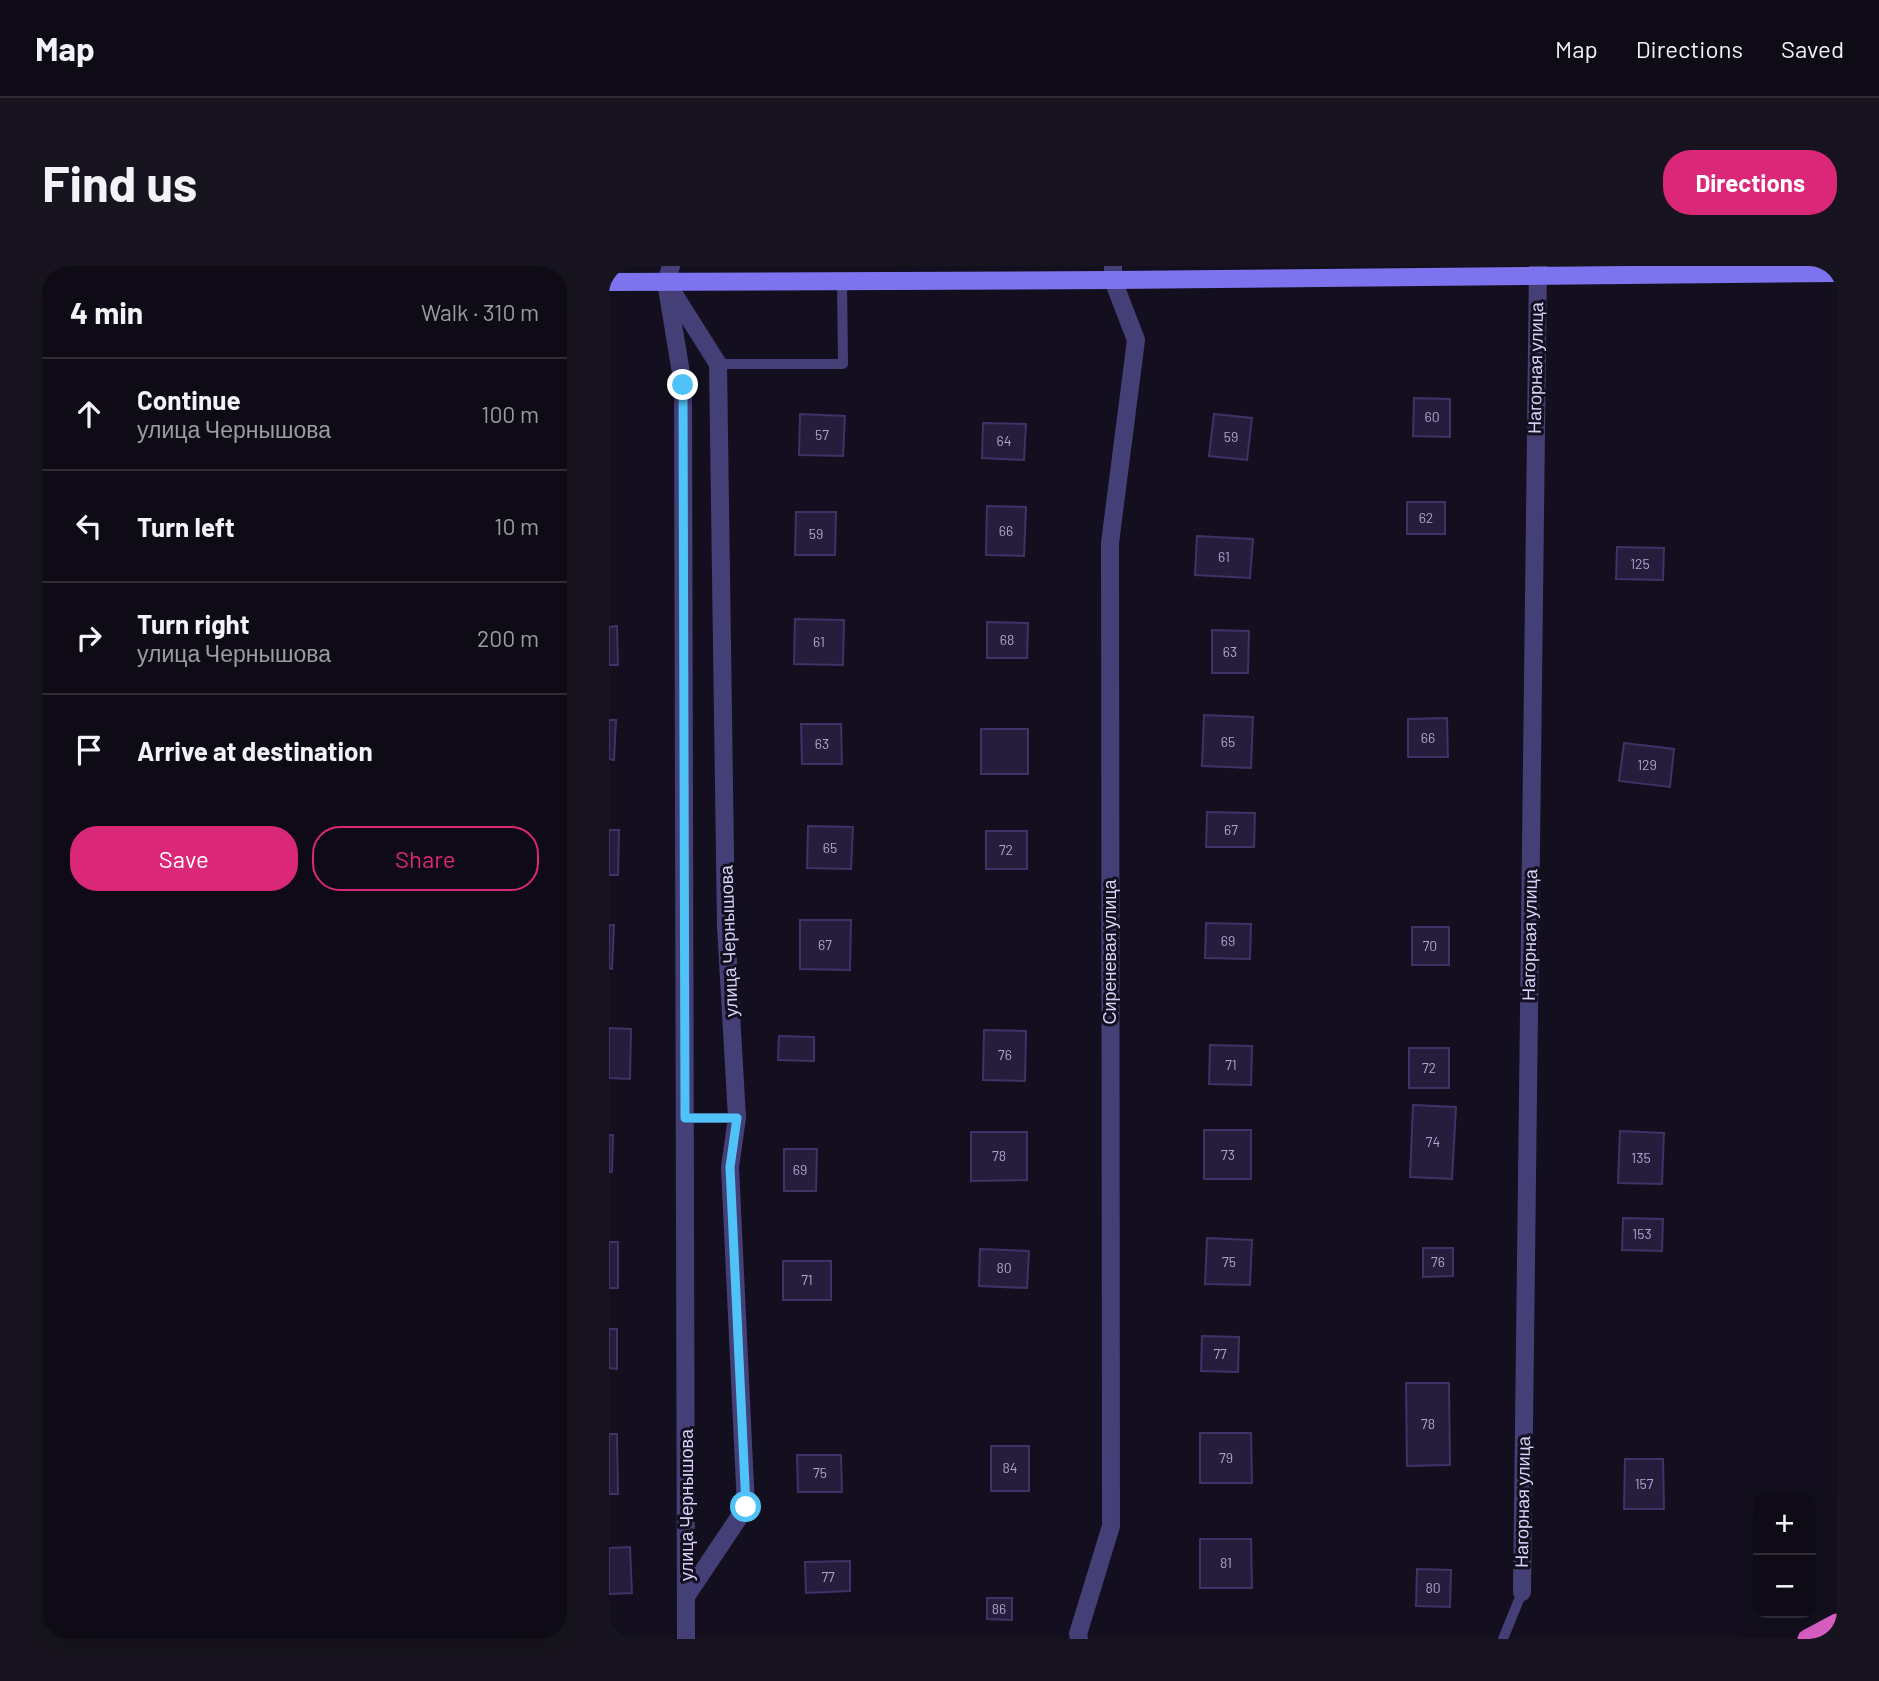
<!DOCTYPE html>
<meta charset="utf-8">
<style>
body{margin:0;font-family:Barlow,sans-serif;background:#17141f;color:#f1f3f6}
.controls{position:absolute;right:21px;bottom:21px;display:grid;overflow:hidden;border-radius:14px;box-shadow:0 7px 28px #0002}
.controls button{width:63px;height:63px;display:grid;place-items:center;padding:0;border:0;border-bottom:2px solid #2e2b35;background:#0e0b16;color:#f1f3f6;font:35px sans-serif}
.stop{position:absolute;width:21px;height:21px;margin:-16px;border:5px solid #4fc3f7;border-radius:50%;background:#fff}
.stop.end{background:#4fc3f7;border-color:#fff;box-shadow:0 2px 7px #0008}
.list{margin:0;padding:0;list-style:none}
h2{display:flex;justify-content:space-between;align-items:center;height:91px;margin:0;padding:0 28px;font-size:30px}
h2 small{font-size:23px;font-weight:400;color:#9b9ba1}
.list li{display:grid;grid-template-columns:46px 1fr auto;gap:21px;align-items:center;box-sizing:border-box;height:112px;padding:0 28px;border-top:2px solid #2e2b35}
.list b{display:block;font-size:26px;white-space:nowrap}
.list p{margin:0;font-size:23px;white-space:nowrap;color:#9b9ba1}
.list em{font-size:23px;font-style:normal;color:#9b9ba1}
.actions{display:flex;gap:14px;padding:21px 28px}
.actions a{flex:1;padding:16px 0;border:2px solid #db2777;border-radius:28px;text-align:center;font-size:24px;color:#db2777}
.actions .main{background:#db2777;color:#fff}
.icon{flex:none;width:38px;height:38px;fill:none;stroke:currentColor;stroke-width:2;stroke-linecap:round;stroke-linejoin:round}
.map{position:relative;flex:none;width:1228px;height:1373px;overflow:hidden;border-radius:28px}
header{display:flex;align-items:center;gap:42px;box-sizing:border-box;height:98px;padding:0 35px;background:#0e0b16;border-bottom:2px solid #2e2b35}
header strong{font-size:33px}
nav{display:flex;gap:38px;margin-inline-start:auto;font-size:24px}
.intro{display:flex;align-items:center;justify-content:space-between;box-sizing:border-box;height:168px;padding:0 42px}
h1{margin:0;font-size:49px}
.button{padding:18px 32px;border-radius:28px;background:#db2777;color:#fff;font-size:24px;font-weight:700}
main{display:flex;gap:42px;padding:0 42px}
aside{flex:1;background:#0e0b16;border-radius:28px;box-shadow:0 7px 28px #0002}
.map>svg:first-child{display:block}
.building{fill:#261d3d;stroke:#403167;stroke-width:2}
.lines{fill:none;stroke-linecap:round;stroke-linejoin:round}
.service{stroke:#453f78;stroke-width:10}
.minor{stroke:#453f78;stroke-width:18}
.secondary{stroke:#7e73ef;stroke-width:18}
.trunk{stroke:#d85fc2;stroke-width:19}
.route{stroke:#4fc3f7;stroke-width:9}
.labels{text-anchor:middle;stroke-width:6;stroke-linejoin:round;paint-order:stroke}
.number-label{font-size:14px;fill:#aca4cb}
.street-label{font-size:18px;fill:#d9d1fa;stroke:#130f1e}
</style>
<header>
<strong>Map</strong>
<nav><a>Map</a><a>Directions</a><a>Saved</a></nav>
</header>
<div class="intro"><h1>Find us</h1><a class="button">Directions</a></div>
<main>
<aside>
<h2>4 min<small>Walk · 310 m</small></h2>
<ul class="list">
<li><svg class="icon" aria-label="ahead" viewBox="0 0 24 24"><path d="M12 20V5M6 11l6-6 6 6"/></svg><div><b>Continue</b><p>улица Чернышова</p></div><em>100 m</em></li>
<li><svg class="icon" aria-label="left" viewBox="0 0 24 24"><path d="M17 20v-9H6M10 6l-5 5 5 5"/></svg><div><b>Turn left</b></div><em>10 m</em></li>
<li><svg class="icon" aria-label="right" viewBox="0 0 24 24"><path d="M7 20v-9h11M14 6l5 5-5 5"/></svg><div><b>Turn right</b><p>улица Чернышова</p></div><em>200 m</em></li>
<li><svg class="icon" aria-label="arrive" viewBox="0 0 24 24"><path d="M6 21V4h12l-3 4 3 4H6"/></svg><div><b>Arrive at destination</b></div></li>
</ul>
<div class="actions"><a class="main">Save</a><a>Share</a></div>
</aside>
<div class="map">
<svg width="1228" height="1373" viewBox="0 0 1228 1373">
<rect width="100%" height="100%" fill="#130f1e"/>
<g class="building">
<polygon points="805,132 841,133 841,171 804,170"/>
<polygon points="191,148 236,150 234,190 190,189"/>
<polygon points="605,148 643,152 638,194 600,190"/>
<polygon points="374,157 417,158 415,194 373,192"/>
<rect x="798" y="236" width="38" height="32"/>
<polygon points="378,240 417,241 415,290 377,289"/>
<polygon points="187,246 227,246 226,289 186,289"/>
<polygon points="588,270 644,273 641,312 586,309"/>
<polygon points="1008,281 1055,282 1054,314 1007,313"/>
<polygon points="186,353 235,354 234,399 185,398"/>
<polygon points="378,356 419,357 418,392 378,392"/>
<polygon points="8,360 9,399 0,399 0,361"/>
<polygon points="603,364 640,365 639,407 603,407"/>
<polygon points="595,449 644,451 642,502 593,500"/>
<polygon points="838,452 839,491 799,491 799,453"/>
<polygon points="0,454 7,454 5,494 0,493"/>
<polygon points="192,458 232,458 233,498 193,498"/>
<rect x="372" y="463" width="47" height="45"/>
<polygon points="1015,477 1065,483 1061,521 1010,515"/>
<polygon points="598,546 646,547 645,581 597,581"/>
<polygon points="199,560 244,561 242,603 198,602"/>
<polygon points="0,564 10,564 9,609 0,609"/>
<rect x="377" y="565" width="41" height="38"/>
<polygon points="191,654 242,654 241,704 191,703"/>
<polygon points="597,657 642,658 641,693 596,692"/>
<polygon points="0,659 5,659 3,703 0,702"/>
<rect x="803" y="661" width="37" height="38"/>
<polygon points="0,762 22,763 21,813 0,812"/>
<polygon points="375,764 417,765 416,815 374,814"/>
<polygon points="170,770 205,771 205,795 169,794"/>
<polygon points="601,779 643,780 642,819 600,818"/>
<rect x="800" y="782" width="40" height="40"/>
<polygon points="804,839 847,841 843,913 801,911"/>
<rect x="595" y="864" width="47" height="49"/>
<polygon points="1011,865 1055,867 1053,918 1009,917"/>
<polygon points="362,866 418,866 418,914 362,915"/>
<polygon points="0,869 4,869 3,906 0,906"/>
<polygon points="175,883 208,883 207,925 175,925"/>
<polygon points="1014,952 1054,953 1053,985 1013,984"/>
<polygon points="598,972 643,974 641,1019 596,1018"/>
<rect x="0" y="976" width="9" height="46"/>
<polygon points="814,982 844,982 844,1010 814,1011"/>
<polygon points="371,983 420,985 418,1022 370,1020"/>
<rect x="174" y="995" width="48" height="39"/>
<polygon points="0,1063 8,1063 8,1103 0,1102"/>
<polygon points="593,1070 630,1071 629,1106 592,1105"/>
<polygon points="797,1117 840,1117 841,1199 798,1200"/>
<polygon points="591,1167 642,1167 643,1217 591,1217"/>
<polygon points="0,1168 8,1168 9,1228 0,1228"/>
<rect x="382" y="1180" width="38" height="45"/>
<polygon points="188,1189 232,1189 233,1226 189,1226"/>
<polygon points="1016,1193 1054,1193 1055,1243 1015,1243"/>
<polygon points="591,1273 642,1273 643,1322 591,1322"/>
<polygon points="21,1281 23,1327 0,1328 0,1282"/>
<polygon points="241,1295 241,1325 197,1327 196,1296"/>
<polygon points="808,1303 842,1304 841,1341 807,1340"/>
<polygon points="378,1332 403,1332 403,1354 378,1353"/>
</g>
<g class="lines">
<g class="service">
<polyline points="109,98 234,98 233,15"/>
<polyline points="76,852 128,852"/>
<polyline points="894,1373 913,1326"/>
</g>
<g class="minor">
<polyline points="62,0 57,16 74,119 77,1373"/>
<polyline points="63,25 109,98 117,660 128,852 121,901 137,1241 78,1329"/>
<polyline points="913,1326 929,0"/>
<polyline points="470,1373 469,1368 502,1260 501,277 527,74 504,14 504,0"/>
</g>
<polyline class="secondary" points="0,16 504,14 1228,7"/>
<polyline class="trunk" points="1198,1373 1228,1357"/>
</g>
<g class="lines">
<polyline class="route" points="74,119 76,852 128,852 121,901 137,1241"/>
</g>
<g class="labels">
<g class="number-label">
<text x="823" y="156">60</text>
<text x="213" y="174">57</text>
<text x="622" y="176">59</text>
<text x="395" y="180">64</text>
<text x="817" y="257">62</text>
<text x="397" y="270">66</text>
<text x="207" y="273">59</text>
<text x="615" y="296">61</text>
<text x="1031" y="303">125</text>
<text x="398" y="379">68</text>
<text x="210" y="381">61</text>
<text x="621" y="391">63</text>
<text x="819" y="477">66</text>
<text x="619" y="481">65</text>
<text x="213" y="483">63</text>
<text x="1038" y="504">129</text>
<text x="622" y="569">67</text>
<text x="221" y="587">65</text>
<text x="397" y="589">72</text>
<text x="619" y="680">69</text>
<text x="216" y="684">67</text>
<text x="821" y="685">70</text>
<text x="396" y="794">76</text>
<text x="622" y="804">71</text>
<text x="820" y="807">72</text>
<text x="824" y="881">74</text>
<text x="619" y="894">73</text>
<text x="390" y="895">78</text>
<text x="1032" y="897">135</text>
<text x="191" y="909">69</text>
<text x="1033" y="973">153</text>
<text x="620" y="1001">75</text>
<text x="829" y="1001">76</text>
<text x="395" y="1007">80</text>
<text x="198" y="1019">71</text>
<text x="611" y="1093">77</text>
<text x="819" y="1163">78</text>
<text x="617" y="1197">79</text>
<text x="401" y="1207">84</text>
<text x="211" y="1212">75</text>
<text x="1035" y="1223">157</text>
<text x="617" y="1302">81</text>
<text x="219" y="1316">77</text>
<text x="824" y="1327">80</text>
<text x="390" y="1348">86</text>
</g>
<g class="street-label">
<text transform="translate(927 102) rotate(-89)" y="6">Нагорная улица</text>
<text transform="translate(921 669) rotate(-89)" y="6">Нагорная улица</text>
<text transform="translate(120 675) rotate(-92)" y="6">улица Чернышова</text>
<text transform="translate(501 686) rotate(-90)" y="6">Сиреневая улица</text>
<text transform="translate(914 1236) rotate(-89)" y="6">Нагорная улица</text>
<text transform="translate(78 1239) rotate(-90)" y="6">улица Чернышова</text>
</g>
</g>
</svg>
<div class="controls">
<button>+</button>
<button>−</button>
</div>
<div class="stop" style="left:137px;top:1241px"></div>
<div class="stop end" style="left:74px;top:119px"></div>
</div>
</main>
